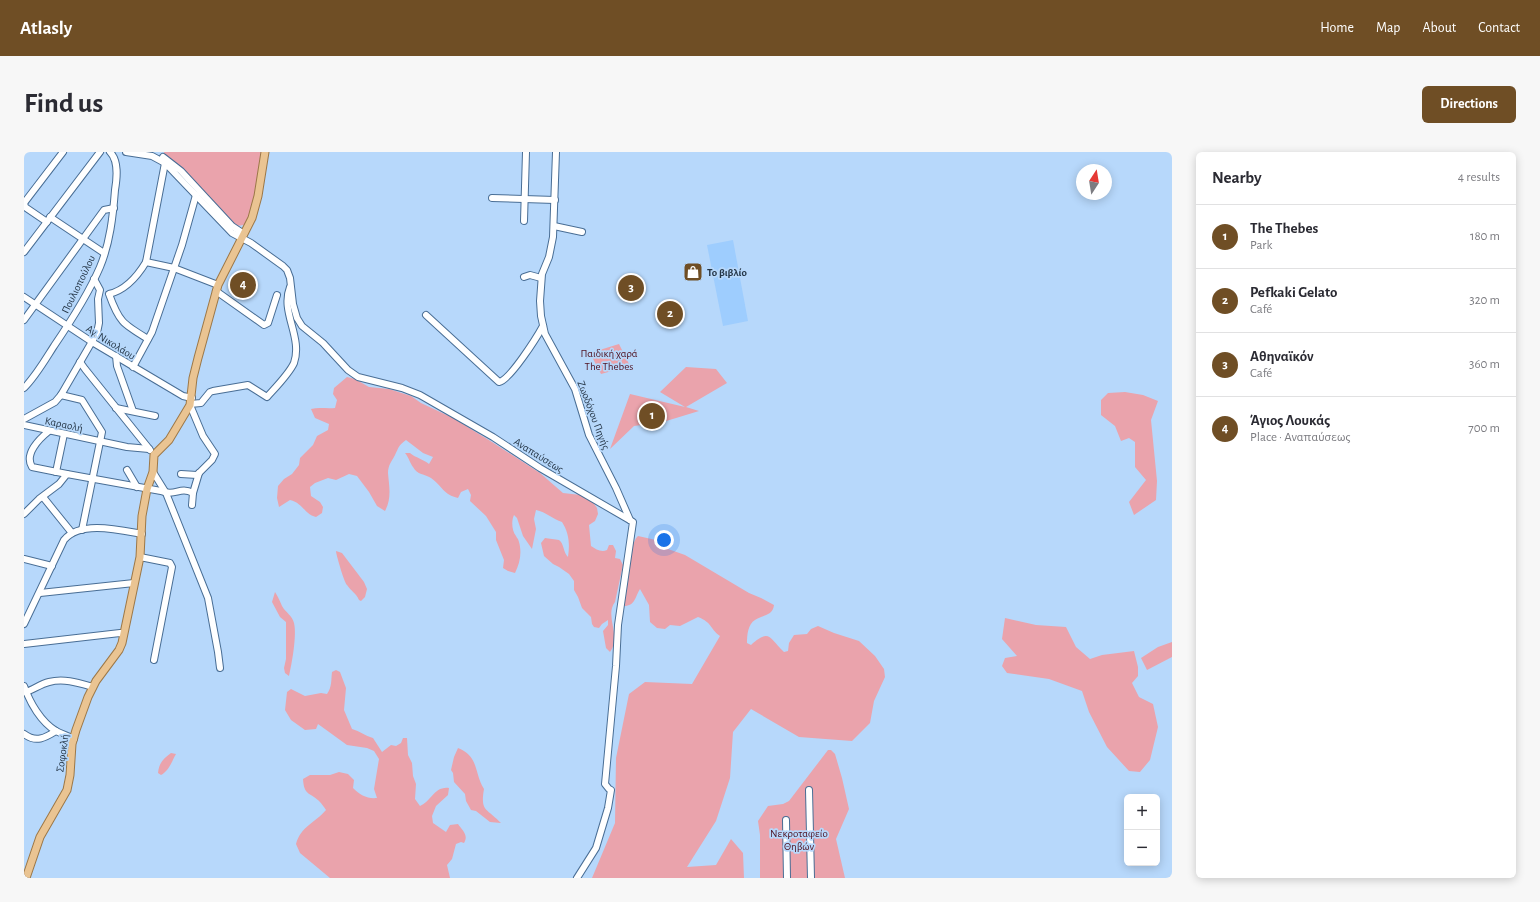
<!DOCTYPE html>
<meta charset="utf-8">
<style>
body{margin:0;font-family:"Alegreya Sans",sans-serif;background:#f7f7f7;color:#2b2b33}
.controls{position:absolute;right:12px;bottom:12px;display:grid;overflow:hidden;border-radius:6px;box-shadow:0 2px 10px #0003}
.controls button{width:36px;height:36px;display:grid;place-items:center;padding:0;border:0;border-bottom:1px solid #e1e1e2;background:#fff;color:#2b2b33;font:20px sans-serif}
.compass{position:absolute;left:1052px;top:12px;width:36px;height:36px;border-radius:50%;background:#fff;box-shadow:0 2px 10px #0003;rotate:12deg}
.you{position:absolute;left:640px;top:388px;width:14px;height:14px;margin:-10px;border:3px solid #fff;border-radius:50%;background:#1a73e8;box-shadow:0 0 0 6px #1a73e833}
.badge{display:grid;place-items:center;width:26px;height:26px;border-radius:50%;background:#6f4e25;color:#fff;font-size:13px;font-weight:700}
.pin{position:absolute;translate:-50% -50%;border:2px solid #fff;box-shadow:0 1px 4px #0006}
.list{margin:0;padding:0;list-style:none}
h2{display:flex;justify-content:space-between;align-items:center;height:52px;margin:0;padding:0 16px;font-size:17px}
h2 small{font-size:13px;font-weight:400;color:#7c7c81}
.list li{display:grid;grid-template-columns:26px 1fr auto;gap:12px;align-items:center;box-sizing:border-box;height:64px;padding:0 16px;border-top:1px solid #e1e1e2}
.list b{display:block;font-size:15px;white-space:nowrap}
.list p{margin:0;font-size:13px;white-space:nowrap;color:#7c7c81}
.list em{font-size:13px;font-style:normal;color:#7c7c81}
.map{position:relative;flex:none;width:1148px;height:726px;overflow:hidden;border-radius:6px}
header{display:flex;align-items:center;gap:24px;box-sizing:border-box;height:56px;padding:0 20px;background:#6f4e25;color:#fff}
header strong{font-size:19px}
nav{display:flex;gap:22px;margin-inline-start:auto;font-size:14px}
.intro{display:flex;align-items:center;justify-content:space-between;box-sizing:border-box;height:96px;padding:0 24px}
h1{margin:0;font-size:28px}
.button{padding:10px 18px;border-radius:6px;background:#6f4e25;color:#fff;font-size:14px;font-weight:700}
main{display:flex;gap:24px;padding:0 24px}
aside{flex:1;background:#fff;border-radius:6px;box-shadow:0 2px 10px #0003}
.map>svg:first-child{display:block}
.built{fill:#9ecdfe}
.green{fill:#eaa3ac}
.lines{fill:none;stroke-linecap:round;stroke-linejoin:round}
.minor-casing{stroke:#496e95;stroke-width:8}
.major-casing{stroke:#9c7848;stroke-width:9}
.minor{stroke:#fff;stroke-width:6}
.major{stroke:#eac492;stroke-width:7}
.labels{text-anchor:middle;stroke-width:3.5;stroke-linejoin:round;paint-order:stroke}
.poi-label{font-size:11px;font-weight:bold;fill:#253647;stroke:#b7d8fb;text-anchor:start}
.street-label{font-size:11px;fill:#253647;stroke:#b7d8fb}
.park-label{font-size:11px;fill:#4f1120;stroke:#b7d8fb}
</style>
<header>
<strong>Atlasly</strong>
<nav><a>Home</a><a>Map</a><a>About</a><a>Contact</a></nav>
</header>
<div class="intro"><h1>Find us</h1><a class="button">Directions</a></div>
<main>
<div class="map">
<svg width="1148" height="726" viewBox="0 0 1148 726">
<rect width="100%" height="100%" fill="#b7d8fb"/>
<polygon class="built" points="709,88 724,169 699,174 683,93"/>
<g class="green">
<path d="M140 0H237C233 24 234 53 220 73L212 74 140 4Z"/>
<polygon points="595,192 606,214 577,222 566,201"/>
<polygon points="662,215 692,217 703,231 662,255 675,259 639,270 610,274 586,297 606,242 661,255 636,240"/>
<path d="M323 225 331 227 345 235 365 237 387 244 397 251 429 266 468 290 516 321 539 341 557 343 568 349 573 356 574 362 571 369 565 373 567 394C572 397 577 401 583 398L585 393H589L592 399 591 406 596 407 599 413 591 450C580 464 598 484 586 500L582 496 579 479 584 473V468L578 472 575 476 570 475 568 472 567 465 558 456 554 445 550 438V429L545 422 535 415 529 412 520 404 517 391 521 386C525 387 531 387 535 388 540 391 539 400 544 405 546 392 545 381 538 370 529 367 522 360 512 358L510 367 512 377 508 397 499 384 493 366 490 363C487 369 488 379 492 384 494 388 494 386 495 390 498 401 496 411 491 421L484 419 479 416 480 408 472 388V380L462 364 446 349 447 343 444 337 437 340 434 346C420 343 418 334 407 326 401 322 393 323 389 315 386 311 385 306 381 301H386C392 306 399 307 405 312L409 305 399 301 382 288C374 294 375 295 371 303 368 309 364 313 364 321 365 334 368 346 361 359L353 354 345 340 333 324 325 322 312 328 304 326 291 331 286 335 287 344 296 350 299 355 298 361 292 365C280 362 279 351 266 348L255 355 253 346 254 334 260 327 268 322 275 313 276 306 289 293 293 284 304 278 305 272 291 266 287 257C295 255 303 257 311 256L313 248 309 242 310 236Z"/>
<polygon points="1101,240 1119,243 1134,249 1127,268 1133,329 1132,348 1110,363 1105,350 1122,328 1111,315 1111,290 1105,286 1097,289 1091,274 1077,263 1077,248 1084,241"/>
<path d="M614 384 632 388 644 397 661 403 725 441 737 446 750 453C749 464 738 463 731 468 724 472 723 483 723 491L727 493C746 476 745 486 760 500L764 499 765 491 770 483 783 482 787 477 794 474 810 481 835 489 851 504 860 517 861 525 850 549 846 571 828 589 775 585 727 557 709 580 706 626 692 669 663 715 692 713 707 687 719 701 720 726H568L591 671 592 606 605 542 621 530 668 532 696 484C685 476 689 471 674 465L656 474 646 473 641 477 633 476 626 470 625 453 616 437C611 445 611 454 600 454 601 440 604 393 614 384Z"/>
<path d="M312 399 318 401 340 430 343 437 341 445 337 449 335 448C332 441 327 439 323 433 320 430 312 402 312 399Z"/>
<path d="M251 440C254 445 256 449 258 454 262 461 268 463 270 471 273 483 268 511 265 524L261 521 260 516 262 507V470L256 465 248 450Z"/>
<polygon points="981,466 1012,473 1042,475 1052,495 1066,507 1078,503 1110,499 1114,515 1114,524 1108,531 1115,545 1129,552 1134,575 1126,608 1116,620 1105,619 1083,595 1065,560 1058,539 1025,527 983,521 978,514 981,506 993,504 978,487"/>
<polygon points="1148,490 1148,505 1123,518 1117,506 1134,495"/>
<path d="M312 518 316 520 322 536 320 558 328 577C336 579 341 584 349 586L358 600 367 593 372 594 377 591 379 586H383L384 603 388 611 389 624 392 632 391 647 396 654C407 650 410 634 425 636L424 643 412 654 408 664 409 671 422 680 426 673 434 672C438 678 445 683 440 691L437 690 432 692 428 707 423 713 426 726H306L276 701 272 692C277 674 291 671 302 658 300 655 298 652 296 650 287 640 280 645 279 627L286 623H306L315 620 324 622 330 628 329 636C336 643 343 647 353 646L350 637 355 607 350 599 343 596 323 593 294 572 292 577 281 578 267 568 261 558 263 540 267 537 281 544 297 541 303 542C308 535 307 528 308 520Z"/>
<path d="M434 596C455 604 450 621 460 637 456 660 463 656 477 671L466 670 452 659 447 658 442 649 441 642 430 630 429 621 427 618 430 605Z"/>
<polygon points="804,598 807,598 811,602 818,626 825,657 812,687 821,726 736,726 736,683 734,669 744,654 759,652 765,649"/>
<path d="M147 601 152 602C148 609 145 619 137 623L134 621C135 611 139 607 147 601Z"/>
</g>
<g class="lines">
<g class="minor-casing">
<g id="minor">
<polyline points="102,0 128,4 141,11 208,81 227,91 259,114 263,118 266,126 269,152 273,166 278,174 299,191 324,218 334,225 378,236 396,243 469,285 516,316 609,370 594,473 592,514 581,632 585,637 587,638 584,656 572,696 553,726"/>
<polyline points="532,0 529,85 525,105 518,122 516,149 517,164 521,182 551,237 565,283 592,336 606,368"/>
<polyline points="139,5 157,19 208,74 220,82"/>
<polyline points="468,46 531,48"/>
<polyline points="0,51 39,0"/>
<polyline points="0,51 1,55 23,70"/>
<polyline points="26,65 80,101"/>
<polyline points="500,69 502,0"/>
<polyline points="530,74 558,80"/>
<polyline points="0,100 76,0"/>
<polyline points="122,110 150,116 194,133"/>
<polyline points="500,125 506,123 517,126"/>
<polyline points="192,139 240,173 244,171 253,143"/>
<polyline points="0,145 68,190 159,244 168,246"/>
<path d="M402 163 475 230C486 228 513 185 519 174"/>
<polyline points="0,168 80,58 90,56"/>
<path d="M124 187C99 172 95 170 85 142 102 138 113 125 122 110L141 11"/>
<polyline points="92,204 93,214 109,259"/>
<polyline points="56,210 61,217 126,298"/>
<polyline points="109,215 128,180 158,93 172,43"/>
<path d="M0 236C12 224 21 208 30 194 47 169 64 143 76 115 86 91 89 64 91 38 93 26 95 9 86 0"/>
<polyline points="37,243 58,248 78,280 58,378"/>
<path d="M166 252 177 251 186 240 189 239 224 233 243 245C251 236 265 222 270 211 279 185 256 160 266 135"/>
<polyline points="92,256 131,264"/>
<polyline points="0,267 31,250 37,243 73,181 75,171 74,147 76,138 70,127"/>
<polyline points="0,273 103,295 125,297"/>
<path d="M25 279C15 287 0 302 8 315L43 322"/>
<polyline points="103,318 113,335"/>
<polyline points="32,320 40,282"/>
<polyline points="129,320 142,341 184,446 194,500 196,516"/>
<polyline points="157,322 173,323 188,308 191,302 179,284 166,253"/>
<polyline points="169,341 175,321"/>
<polyline points="19,345 48,381"/>
<path d="M0 362 15 347 35 332 43 322 137 339C152 345 155 334 169 341L168 353"/>
<polyline points="116,405 146,411 148,415 130,508"/>
<polyline points="0,407 28,414"/>
<polyline points="16,441 110,431"/>
<path d="M0 472 40 388C56 368 96 378 118 382"/>
<polyline points="0,492 96,481 100,482"/>
<path d="M0 534C6 551 17 570 32 579 38 582 44 584 50 587"/>
<path d="M2 540C10 537 17 532 25 530 40 526 55 531 69 535"/>
<path d="M0 582C12 591 21 586 32 579"/>
<polyline points="785,638 787,726"/>
<polyline points="762,668 763,726"/>
</g>
</g>
<g class="major-casing">
<polyline id="major" points="2,726 16,685 43,638 46,623 48,592 52,578 64,545 72,529 95,498 98,491 116,405 118,364 123,337 129,320 130,303 145,288 166,253 169,226 174,206 194,133 228,66 234,44 241,0"/>
</g>
<use href="#minor" class="minor"/>
<use href="#major" class="major"/>
</g>
<defs>
<g id="shop-square" transform="scale(1)"><rect x="-9" y="-9" width="18" height="18" rx="4" fill="#6f4e25" stroke="#b7d8fb"/><path d="M-5-2.5h2.3a2.7 3.5 0 0 1 5.4 0H5L5.5 6h-11ZM-1.5-2.5h3a1.5 2.3 0 0 0-3 0Z" fill="#fff"/></g>
</defs>
<g fill-rule="evenodd">
<use href="#shop-square" x="669" y="120"/>
</g>
<g class="labels">
<g class="poi-label">
<text x="683" y="124">Το βιβλίο</text>
</g>
<g class="street-label">
<text transform="translate(54 132) rotate(-64)" y="4">Πουλιοπούλου</text>
<text transform="translate(87 190) rotate(32)" y="4">Αγ. Νικολάου</text>
<text transform="translate(570 263) rotate(69)" y="4">Ζωοδόχου Πηγής</text>
<text transform="translate(40 272) rotate(12)" y="4">Καραολή</text>
<text transform="translate(515 303) rotate(32)" y="4">Αναπαύσεως</text>
<text transform="translate(38 601) rotate(-82)" y="4">Σοφοκλή</text>
</g>
<g class="park-label">
<text x="585" y="205">Παιδική χαρά<tspan x="585" dy="13">The Thebes</tspan></text>
<text x="775" y="685">Νεκροταφείο<tspan x="775" dy="13">Θηβών</tspan></text>
</g>
</g>
</svg>
<div class="controls">
<button>+</button>
<button>−</button>
</div>
<svg class="compass" viewBox="-18 -18 36 36"><path d="M0-13l5 13h-10z" fill="#e53935"/><path d="M0 13l5-13h-10z" fill="#7c7c81"/></svg>
<div class="you"></div>
<div class="pin badge" style="left:628px;top:264px">1</div>
<div class="pin badge" style="left:646px;top:162px">2</div>
<div class="pin badge" style="left:607px;top:136px">3</div>
<div class="pin badge" style="left:219px;top:133px">4</div>
</div>
<aside>
<h2>Nearby<small>4 results</small></h2>
<ul class="list">
<li><span class="badge">1</span><div><b>The Thebes</b><p>Park</p></div><em>180 m</em></li>
<li><span class="badge">2</span><div><b>Pefkaki Gelato</b><p>Café</p></div><em>320 m</em></li>
<li><span class="badge">3</span><div><b>Αθηναϊκόν</b><p>Café</p></div><em>360 m</em></li>
<li><span class="badge">4</span><div><b>Άγιος Λουκάς</b><p>Place · Αναπαύσεως</p></div><em>700 m</em></li>
</ul>
</aside>
</main>
